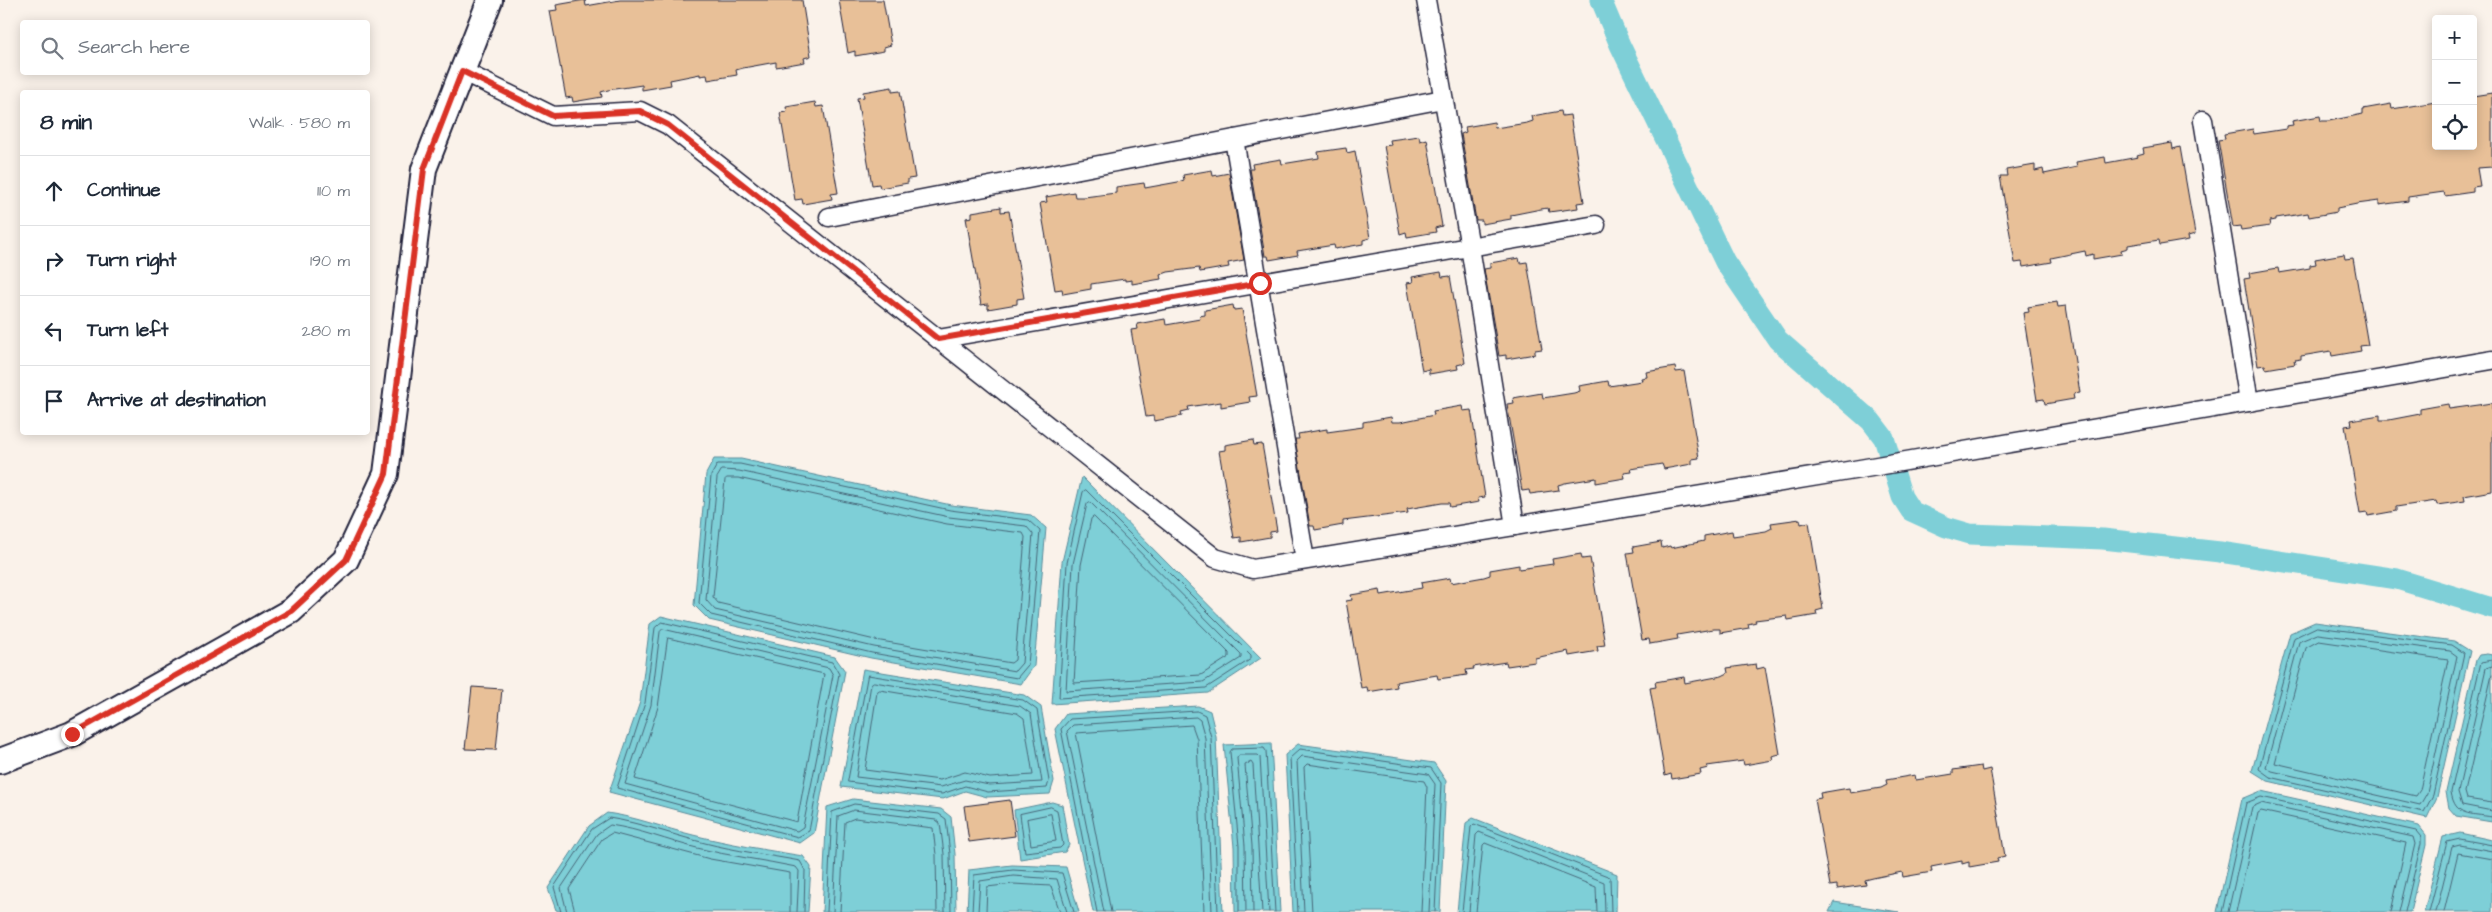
<!DOCTYPE html>
<meta charset="utf-8">
<style>
body{margin:0;font-family:"Architects Daughter",sans-serif;background:#f6f6f7;color:#1f2937}
.controls{position:absolute;right:15px;top:15px;display:grid;overflow:hidden;border-radius:5px;box-shadow:0 2px 12px #0003}
.controls button{width:45px;height:45px;display:grid;place-items:center;padding:0;border:0;border-bottom:1px solid #e0e1e3;background:#fff;color:#1f2937;font:25px sans-serif}
.stop{position:absolute;width:15px;height:15px;margin:-11px;border:4px solid #d93025;border-radius:50%;background:#fff}
.stop.end{background:#d93025;border-color:#fff;box-shadow:0 1px 5px #0008}
.list{margin:0;padding:0;list-style:none}
h2{display:flex;justify-content:space-between;align-items:center;height:65px;margin:0;padding:0 20px;font-size:21px}
h2 small{font-size:16px;font-weight:400;color:#747a83}
.list li{display:grid;grid-template-columns:32px 1fr auto;gap:15px;align-items:center;box-sizing:border-box;height:70px;padding:0 20px;border-top:1px solid #e0e1e3}
.list b{display:block;font-size:19px;white-space:nowrap}
.list em{font-size:16px;font-style:normal;color:#747a83}
.icon{flex:none;width:28px;height:28px;fill:none;stroke:currentColor;stroke-width:2;stroke-linecap:round;stroke-linejoin:round}
.map{position:relative;flex:none;width:2492px;height:912px;overflow:hidden}
.search{position:absolute;background:#fff;box-shadow:0 2px 12px #0003;left:20px;top:20px;width:350px;height:55px;display:flex;align-items:center;gap:12px;box-sizing:border-box;padding:0 18px;border-radius:5px;color:#747a83;font-size:19px}
.panel{position:absolute;background:#fff;box-shadow:0 2px 12px #0003;left:20px;top:90px;width:350px;height:345px;border-radius:5px}
.map>svg:first-child{display:block}
.water{fill:#7ecfd7;stroke:#598a99}
.lines{fill:none;stroke-linecap:round;stroke-linejoin:round}
.shore{stroke:#476779;stroke-width:1}
.canal{stroke:#7ecfd7;stroke-width:21}
.building{fill:#e8c098;stroke:#22223b}
.minor-casing{stroke:#22223b;stroke-width:21}
.secondary-casing{stroke:#22223b;stroke-width:28}
.minor{stroke:#fff;stroke-width:18}
.secondary{stroke:#fff;stroke-width:24}
.route{stroke:#d93025;stroke-width:6}
</style>
<div class="map">
<svg width="2492" height="912" viewBox="0 0 2492 912">
<rect width="100%" height="100%" fill="#faf2ea"/>
<filter id="ink" filterUnits="userSpaceOnUse"><feTurbulence type="fractalNoise" baseFrequency=".02" numOctaves="2"/><feDisplacementMap in="SourceGraphic" scale="10" xChannelSelector="R" yChannelSelector="G"/><feConvolveMatrix kernelMatrix="1 2 1 2 8 2 1 2 1" color-interpolation-filters="sRGB"/></filter>
<g filter="url(#ink)">
<g class="water">
<polygon points="714,459 741,459 951,505 1031,515 1046,528 1034,666 1021,684 871,658 709,620 694,605 706,474"/>
<polygon points="1082,477 1261,658 1208,693 1052,704 1062,562"/>
<polygon points="661,616 835,657 845,671 814,833 800,843 609,792 640,702 650,624"/>
<polygon points="2315,622 2454,641 2470,651 2437,797 2427,818 2268,781 2252,771 2290,633"/>
<polygon points="2487,654 2492,655 2492,822 2456,816 2449,808 2446,792 2476,660 2479,655"/>
<polygon points="863,669 1024,695 1041,707 1054,781 1050,794 987,797 965,791 943,799 841,787"/>
<polygon points="1198,706 1210,711 1216,736 1223,912 1093,912 1055,729 1066,714"/>
<polygon points="1271,743 1280,912 1235,912 1234,847 1224,745"/>
<polygon points="1298,744 1434,763 1446,781 1440,912 1293,912 1285,755"/>
<polygon points="2261,791 2419,826 2426,835 2426,845 2410,912 2217,912 2242,799"/>
<polygon points="853,799 941,809 951,817 955,854 956,912 822,912 827,807"/>
<polygon points="1052,802 1062,805 1069,845 1065,852 1020,859 1014,810"/>
<path d="M607 813C636 817 664 828 693 835 729 844 766 850 803 856L811 867 808 912H563L556 910 548 888 589 826Z"/>
<polygon points="1473,818 1617,874 1616,912 1457,912 1466,823"/>
<polygon points="2460,833 2492,840 2492,912 2424,912 2443,837"/>
<polygon points="1012,865 1066,867 1079,912 967,912 969,870"/>
<polygon points="1834,902 1899,912 1829,912"/>
</g>
<g class="lines">
<g class="shore">
<polygon points="718,464 740,464 950,510 1028,520 1040,531 1028,665 1017,678 872,653 711,615 699,603 711,476"/>
<polygon points="722,470 739,471 949,517 1026,526 1033,534 1022,663 1015,671 874,647 715,610 706,600 717,478"/>
<polygon points="727,478 738,478 947,524 1023,533 1025,537 1015,660 1011,663 875,640 718,603 713,597 725,480"/>
<polygon points="1086,490 1251,655 1251,659 1206,688 1059,698 1067,563 1083,492"/>
<polygon points="1090,502 1241,654 1241,658 1203,682 1066,691 1073,564 1087,504"/>
<polygon points="1094,517 1229,653 1229,657 1201,675 1074,683 1081,565 1091,519"/>
<polygon points="662,622 832,662 839,674 809,831 798,837 617,788 645,703 655,628"/>
<polygon points="2317,627 2452,645 2464,653 2433,795 2424,812 2270,777 2259,769 2294,638"/>
<polygon points="663,629 829,668 833,675 803,827 797,831 625,784 651,705 660,632"/>
<polygon points="2318,634 2450,651 2457,656 2427,793 2420,805 2272,771 2266,767 2299,642"/>
<polygon points="668,638 824,674 797,822 635,779 658,707"/>
<polygon points="2319,641 2448,660 2420,790 2416,796 2275,763 2306,648"/>
<path d="M2492 660 2481 662 2451 792C2455 817 2470 813 2492 817"/>
<polyline points="2492,666 2486,668 2458,792 2462,805 2492,811"/>
<polygon points="868,675 1023,700 1037,710 1049,781 1047,788 988,792 965,786 942,794 848,782"/>
<polyline points="2492,675 2465,792 2467,799 2492,803"/>
<polygon points="874,682 1020,706 1031,714 1042,782 989,785 965,780 941,787 856,777 871,684"/>
<polygon points="880,690 1017,713 1024,718 1033,775 990,778 965,772 940,780 865,770 877,692"/>
<polygon points="1051,807 1057,810 1063,845 1060,848 1025,852 1020,814"/>
<polygon points="1051,814 1056,841 1031,845 1027,819"/>
<path d="M561 912 554 887 592 829 609 818C641 823 673 835 705 843 736 851 768 855 800 861L805 870 804 912"/>
<path d="M567 912 561 888 597 834 610 825C639 829 668 841 697 848 729 856 763 860 796 867L799 871 797 912"/>
<polyline points="575,912 569,889 602,839 612,833 710,859 790,873 790,912"/>
<polyline points="827,912 832,812 854,804 939,814 946,819 950,854 951,912"/>
<polyline points="833,912 838,816 854,810 936,820 940,823 944,854 945,912"/>
<polyline points="840,912 845,822 855,818 933,828 936,855 937,912"/>
<polyline points="972,912 974,875 1013,870 1062,873 1074,912"/>
<polyline points="978,912 980,881 1013,876 1057,879 1067,912"/>
<polyline points="986,912 987,887 1013,884 1051,886 1060,912"/>
<polyline points="1097,912 1061,729 1070,719 1197,711 1205,715 1211,737 1218,912"/>
<polyline points="1104,912 1067,731 1073,725 1196,717 1200,720 1205,738 1212,912"/>
<polyline points="1111,912 1076,733 1192,725 1197,739 1204,912"/>
<polyline points="1239,912 1239,846 1230,752 1232,749 1264,748 1266,751 1275,912"/>
<polyline points="1246,912 1245,846 1237,758 1239,755 1258,755 1260,757 1269,912"/>
<polyline points="1253,912 1252,846 1245,765 1251,762 1253,765 1262,912"/>
<polyline points="1298,912 1290,758 1300,749 1431,768 1441,783 1435,912"/>
<polyline points="1304,912 1297,761 1302,756 1428,774 1435,784 1429,912"/>
<polyline points="1312,912 1304,767 1307,764 1424,781 1427,787 1421,912"/>
<polyline points="1462,912 1471,827 1474,824 1610,877 1611,912"/>
<polyline points="1469,912 1476,835 1479,832 1604,882 1605,912"/>
<polyline points="1476,912 1483,845 1485,843 1596,887 1597,912"/>
<polyline points="2222,912 2246,803 2261,797 2416,831 2421,837 2421,844 2405,912"/>
<polyline points="2228,912 2252,807 2261,803 2413,837 2415,844 2399,912"/>
<polyline points="2236,912 2258,813 2261,811 2406,843 2391,912"/>
<polyline points="2429,912 2447,842 2460,839 2492,845"/>
<polyline points="2436,912 2452,847 2460,845 2492,851"/>
<polyline points="2444,912 2458,853 2492,859"/>
</g>
<polyline class="canal" points="1601,0 1620,45 1725,262 1778,340 1871,421 1884,438 1902,497 1911,511 1946,527 1970,534 2103,539 2220,552 2397,579 2492,608"/>
</g>
<g class="building">
<polygon points="585,0 586,6 620,0 802,0 811,56 804,58 805,62 776,67 776,62 743,68 736,70 737,75 708,80 707,75 700,76 700,74 670,80 671,85 642,90 642,85 608,90 601,92 602,97 573,102 572,97 566,98 550,11 557,10 556,5"/>
<polygon points="839,0 883,0 891,45 884,47 884,51 855,56 855,51 848,53"/>
<polygon points="892,87 892,92 900,91 915,178 908,179 908,183 880,188 879,184 872,185 857,98 864,97 863,92"/>
<polygon points="2492,93 2492,167 2477,168 2480,186 2473,187 2473,192 2445,196 2444,192 2408,197 2408,201 2379,205 2379,201 2357,204 2337,208 2337,212 2309,217 2308,213 2276,218 2276,220 2269,221 2270,226 2241,230 2240,226 2233,227 2218,140 2225,139 2224,134 2253,129 2254,134 2286,129 2286,126 2293,125 2292,121 2320,116 2321,121 2329,121 2363,114 2363,109 2391,104 2392,109 2436,102 2436,146 2473,146 2473,96"/>
<polygon points="815,102 816,107 823,106 838,193 831,194 832,199 803,204 802,199 795,200 780,113 787,112 786,107"/>
<polygon points="1561,111 1562,116 1570,115 1584,202 1577,203 1578,208 1549,212 1548,208 1541,209 1511,215 1511,219 1482,224 1482,220 1476,220 1461,134 1466,132 1465,127 1494,122 1495,128 1527,123 1533,121 1532,116"/>
<polygon points="1419,136 1420,141 1427,139 1442,226 1435,228 1436,232 1407,237 1406,232 1400,234 1384,146 1391,145 1390,140"/>
<polygon points="2172,143 2173,149 2180,147 2195,234 2188,236 2189,240 2160,245 2159,240 2128,245 2128,248 2121,250 2122,254 2093,259 2093,254 2086,256 2085,251 2051,258 2052,262 2023,267 2022,262 2015,263 2000,176 2007,176 2006,170 2035,165 2035,171 2043,169 2044,174 2077,167 2076,162 2105,157 2106,163 2138,157 2137,155 2144,153 2143,148"/>
<polygon points="1346,148 1347,153 1355,151 1370,238 1363,240 1363,244 1335,249 1334,245 1297,251 1298,255 1269,260 1268,256 1265,256 1250,169 1253,169 1252,164 1281,159 1282,164 1319,158 1318,152"/>
<polygon points="1212,170 1213,176 1229,173 1244,260 1228,263 1229,267 1200,272 1199,268 1168,272 1160,275 1161,279 1132,284 1132,280 1125,281 1125,279 1091,284 1091,289 1063,294 1062,289 1055,290 1040,203 1047,202 1046,197 1074,192 1075,197 1084,197 1116,193 1116,187 1144,183 1145,188 1178,182 1184,180 1183,175"/>
<polygon points="1001,207 1001,212 1009,211 1024,298 1017,299 1017,304 988,309 988,304 981,305 966,218 972,217 972,212"/>
<polygon points="2344,254 2345,259 2353,258 2368,345 2360,346 2361,351 2332,356 2331,351 2301,356 2301,359 2294,360 2295,364 2266,369 2265,365 2258,366 2244,279 2250,278 2249,273 2278,268 2279,273 2310,268 2310,265 2316,264 2315,259"/>
<polygon points="1519,258 1520,263 1527,262 1542,349 1535,350 1535,354 1506,359 1506,355 1499,356 1484,269 1490,268 1490,263"/>
<polygon points="1441,272 1442,277 1450,276 1465,363 1457,365 1458,369 1429,374 1429,369 1422,371 1407,283 1413,282 1412,277"/>
<polygon points="2057,302 2058,307 2066,306 2080,393 2073,394 2074,399 2045,404 2044,399 2037,400 2023,313 2029,312 2028,307"/>
<polygon points="1233,305 1234,310 1242,309 1257,396 1249,397 1250,402 1221,407 1221,402 1188,407 1189,410 1181,412 1182,416 1154,421 1153,416 1146,417 1131,330 1138,329 1137,324 1165,319 1166,325 1200,319 1199,316 1205,315 1205,310"/>
<polygon points="1675,367 1676,372 1684,371 1699,458 1692,459 1692,464 1664,469 1662,464 1631,469 1632,472 1624,473 1625,478 1596,483 1596,478 1565,483 1558,485 1559,490 1530,494 1529,490 1522,491 1507,404 1514,403 1513,398 1542,393 1543,398 1574,393 1580,391 1579,386 1608,381 1609,386 1642,381 1641,378 1647,377 1646,372"/>
<polygon points="2492,403 2492,491 2464,496 2465,501 2437,505 2436,501 2396,507 2396,511 2368,516 2367,512 2360,513 2345,426 2352,425 2351,420 2380,415 2380,420 2389,420 2420,414 2420,409 2448,404 2449,409"/>
<polygon points="1462,406 1463,411 1471,410 1485,497 1478,498 1479,502 1450,507 1449,503 1442,503 1407,509 1408,513 1343,521 1343,525 1315,530 1314,526 1310,526 1295,439 1299,439 1298,434 1327,429 1327,432 1363,427 1363,422 1391,417 1392,422 1400,422 1434,415 1433,411"/>
<polygon points="1253,440 1254,445 1262,444 1277,531 1270,532 1270,537 1241,542 1241,537 1234,538 1219,451 1225,450 1225,445"/>
<polygon points="1800,519 1801,524 1809,522 1823,609 1816,611 1817,615 1788,620 1787,616 1755,620 1756,622 1748,624 1749,628 1720,633 1720,629 1713,629 1677,635 1678,639 1650,644 1649,639 1642,640 1627,553 1634,552 1633,547 1661,542 1662,548 1670,546 1671,548 1704,541 1704,536 1732,531 1733,536 1766,531 1772,528 1771,523"/>
<polygon points="1581,554 1582,559 1590,558 1605,645 1597,646 1598,651 1569,656 1568,651 1535,658 1535,662 1507,666 1506,662 1473,667 1474,669 1466,670 1467,675 1438,679 1437,675 1396,682 1397,687 1368,692 1367,687 1361,688 1346,601 1352,600 1351,595 1380,590 1381,595 1422,588 1421,583 1450,578 1451,583 1484,577 1490,575 1490,570 1519,565 1519,569 1553,564 1552,559"/>
<polygon points="1756,664 1757,669 1765,667 1780,754 1772,756 1773,760 1744,765 1743,761 1707,766 1708,768 1700,770 1701,774 1672,779 1671,774 1665,776 1650,688 1656,687 1655,682 1684,677 1685,683 1722,676 1728,673 1727,668"/>
<polygon points="472,687 502,689 496,750 465,749"/>
<polygon points="1981,766 1982,771 1990,769 2005,856 1997,858 1998,862 1969,867 1969,862 1962,864 1962,861 1931,867 1932,872 1903,877 1902,872 1873,878 1865,880 1866,885 1837,889 1837,885 1830,886 1815,799 1821,798 1820,793 1849,788 1850,793 1881,788 1887,785 1886,780 1915,775 1916,780 1953,774 1953,770"/>
<polygon points="1010,800 1015,836 969,842 964,806"/>
</g>
<g class="lines">
<g class="minor-casing">
<g id="minor">
<polyline points="1426,0 1470,247 1515,526"/>
<polyline points="462,71 553,116 640,111 668,125 1215,558 1253,569 1854,470 2492,360"/>
<polyline points="2203,120 2249,402"/>
<polyline points="1234,139 1305,560"/>
<polyline points="829,217 1443,99"/>
<polyline points="938,339 1596,225"/>
</g>
</g>
<g class="secondary-casing">
<polyline id="secondary" points="0,761 72,734 291,611 346,560 386,474 424,169 490,0"/>
</g>
<use href="#minor" class="minor"/>
<use href="#secondary" class="secondary"/>
</g>
</g>
<g class="lines" filter="url(#ink)">
<polyline class="route" points="72,734 291,611 346,560 386,474 424,169 462,71 553,116 640,111 668,125 938,339 1260,283"/>
</g>
</svg>
<div class="controls">
<button>+</button>
<button>−</button>
<button><svg class="icon" aria-label="locate" viewBox="0 0 24 24"><circle cx="12" cy="12" r="6"/><path d="M12 2v4M12 18v4M2 12h4M18 12h4"/></svg></button>
</div>
<div class="stop" style="left:1260px;top:283px"></div>
<div class="stop end" style="left:72px;top:734px"></div>
<div class="search"><svg class="icon" aria-label="search" viewBox="0 0 24 24"><circle cx="10" cy="10" r="6"/><path d="M15 15l6 6"/></svg>Search here</div>
<section class="panel">
<h2>8 min<small>Walk · 580 m</small></h2>
<ul class="list">
<li><svg class="icon" aria-label="ahead" viewBox="0 0 24 24"><path d="M12 20V5M6 11l6-6 6 6"/></svg><div><b>Continue</b></div><em>110 m</em></li>
<li><svg class="icon" aria-label="right" viewBox="0 0 24 24"><path d="M7 20v-9h11M14 6l5 5-5 5"/></svg><div><b>Turn right</b></div><em>190 m</em></li>
<li><svg class="icon" aria-label="left" viewBox="0 0 24 24"><path d="M17 20v-9H6M10 6l-5 5 5 5"/></svg><div><b>Turn left</b></div><em>280 m</em></li>
<li><svg class="icon" aria-label="arrive" viewBox="0 0 24 24"><path d="M6 21V4h12l-3 4 3 4H6"/></svg><div><b>Arrive at destination</b></div></li>
</ul>
</section>
</div>
